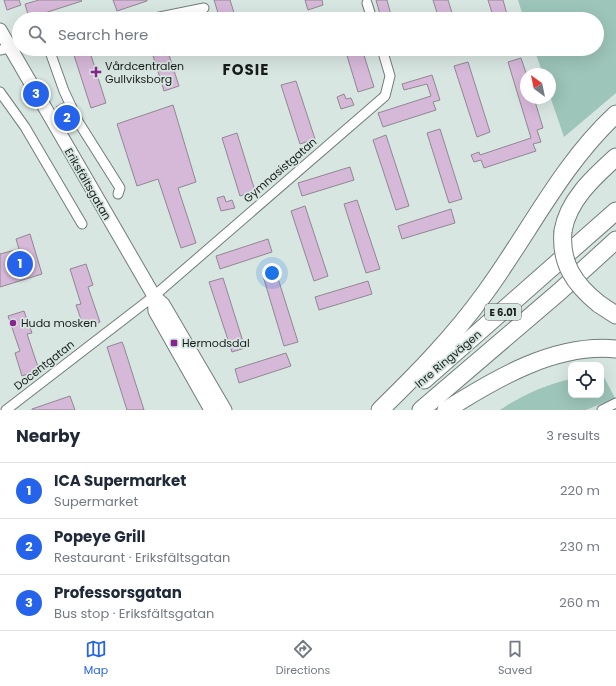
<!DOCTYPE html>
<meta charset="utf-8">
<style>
body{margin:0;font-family:Poppins,sans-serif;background:#f2f2f3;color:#1f2937}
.controls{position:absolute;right:12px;bottom:12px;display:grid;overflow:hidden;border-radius:8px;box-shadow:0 4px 16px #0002}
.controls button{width:36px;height:36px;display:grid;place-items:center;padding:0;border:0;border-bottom:1px solid #e0e1e3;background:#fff;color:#1f2937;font:20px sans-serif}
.compass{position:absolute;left:520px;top:68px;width:36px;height:36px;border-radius:50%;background:#fff;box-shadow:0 4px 16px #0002;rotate:327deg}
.you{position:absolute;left:272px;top:273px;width:14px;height:14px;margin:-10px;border:3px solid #fff;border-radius:50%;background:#1a73e8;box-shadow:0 0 0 6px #1a73e833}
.badge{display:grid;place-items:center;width:26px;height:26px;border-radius:50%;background:#2563eb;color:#fff;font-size:13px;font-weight:700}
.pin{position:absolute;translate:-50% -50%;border:2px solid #fff;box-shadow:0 1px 4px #0006}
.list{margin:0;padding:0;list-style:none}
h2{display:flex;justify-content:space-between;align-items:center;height:52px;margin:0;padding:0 16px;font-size:17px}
h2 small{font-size:13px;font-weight:400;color:#747a83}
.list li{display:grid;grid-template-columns:26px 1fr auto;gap:12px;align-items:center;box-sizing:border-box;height:56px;padding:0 16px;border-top:1px solid #e0e1e3}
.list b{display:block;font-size:15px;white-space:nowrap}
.list p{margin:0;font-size:13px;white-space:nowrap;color:#747a83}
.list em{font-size:13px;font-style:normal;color:#747a83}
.icon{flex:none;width:22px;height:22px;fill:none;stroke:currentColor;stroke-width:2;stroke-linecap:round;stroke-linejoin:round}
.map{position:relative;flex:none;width:616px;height:410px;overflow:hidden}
.search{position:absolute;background:#fff;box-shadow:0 4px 16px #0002;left:12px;right:12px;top:12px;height:44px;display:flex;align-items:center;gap:10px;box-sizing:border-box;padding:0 14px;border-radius:22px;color:#747a83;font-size:15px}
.sheet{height:220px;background:#fff}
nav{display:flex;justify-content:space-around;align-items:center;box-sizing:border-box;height:56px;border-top:1px solid #e0e1e3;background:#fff;font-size:11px;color:#747a83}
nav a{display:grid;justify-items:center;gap:2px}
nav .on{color:#2563eb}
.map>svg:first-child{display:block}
.green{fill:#9dc5ba}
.building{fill:#d6b8d8;stroke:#908891}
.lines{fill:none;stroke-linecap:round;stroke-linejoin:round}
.street-casing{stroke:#707d79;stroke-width:11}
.secondary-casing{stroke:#707d79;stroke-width:15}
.highway-casing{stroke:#707d79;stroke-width:19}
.street{stroke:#fff;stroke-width:9}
.secondary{stroke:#fff;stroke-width:13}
.highway{stroke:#fff;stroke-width:17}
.highway-bridge-casing{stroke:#707d79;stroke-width:19;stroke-linecap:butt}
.highway-bridge{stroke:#fff;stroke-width:17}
.poi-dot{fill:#86258e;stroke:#d8e6e2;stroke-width:1.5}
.labels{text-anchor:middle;stroke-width:3.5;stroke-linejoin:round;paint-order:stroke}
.shield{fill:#d8e6e2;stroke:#525957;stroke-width:1}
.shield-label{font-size:10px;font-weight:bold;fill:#181d1b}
.poi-label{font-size:11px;fill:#181d1b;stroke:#d8e6e2;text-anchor:start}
.street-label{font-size:11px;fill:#181d1b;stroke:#d8e6e2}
.district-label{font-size:15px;font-weight:bold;letter-spacing:1px;fill:#181d1b;stroke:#d8e6e2}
</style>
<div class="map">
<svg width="616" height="410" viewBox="0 0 616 410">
<rect width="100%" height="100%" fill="#d8e6e2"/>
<g class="green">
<polygon points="518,0 616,0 616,93 564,137 550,96 550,74 543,74 534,49 597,49 597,19 524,19"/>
<path d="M601 377H604L615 398 586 410H500C522 395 545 385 571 379V395H601Z"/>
</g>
<g class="building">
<polygon points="4,0 19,0 21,5 7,10"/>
<polygon points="39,0 81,0 82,1 29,18 25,4"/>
<polygon points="113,0 147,0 147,1 117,11"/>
<polygon points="214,0 230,0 236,19 220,19"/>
<polygon points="305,0 322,0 323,5 308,10"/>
<polygon points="376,0 387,0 391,15 381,18"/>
<polygon points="433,0 448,0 454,19 439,19"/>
<polygon points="488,0 503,0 508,18 494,19"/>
<polygon points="72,49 89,49 106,103 91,108"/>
<polygon points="151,49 167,49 179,86 164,91"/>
<polygon points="345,49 362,49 374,87 358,92"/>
<polygon points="521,58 526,73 526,98 534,98 543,128 537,130 541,142 533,144 536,151 484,168 481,160 474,162 471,155 479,152 480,155 531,138 508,62"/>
<polygon points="468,62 490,132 477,137 454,66"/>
<polygon points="432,75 440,100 433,102 436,110 383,127 378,113 431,96 427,84 404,90 402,84"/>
<polygon points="296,81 315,139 300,144 281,85"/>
<polygon points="344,94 346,99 351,98 354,105 341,109 337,97"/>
<polygon points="63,103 71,120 66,123 63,119 65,111 59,111 56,107"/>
<polygon points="173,105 196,182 178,188 196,243 181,248 158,179 137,186 117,124"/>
<polygon points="440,129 462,199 449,203 427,133"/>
<polygon points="237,133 255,191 240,196 222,138"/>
<polygon points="386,135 409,206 396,210 373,140"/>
<polygon points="350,167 354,180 302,196 298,183"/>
<polygon points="224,196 226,202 232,200 235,208 221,211 217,198"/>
<polygon points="357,200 380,269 366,273 344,204"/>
<polygon points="305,206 328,276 314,281 291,211"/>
<polygon points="451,209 455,223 402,239 398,226"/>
<polygon points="30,234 42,274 0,287 0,254 19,249 16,239"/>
<polygon points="268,239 272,252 220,269 216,256"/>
<polygon points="86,264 93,285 88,287 100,322 84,328 76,305 81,304 70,269"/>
<polygon points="276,272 298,342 284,346 263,276"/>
<polygon points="223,278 245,348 232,352 209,282"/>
<polygon points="368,281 372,294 319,310 315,297"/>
<polygon points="24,311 32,333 27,334 39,370 22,376 15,353 20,351 8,316"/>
<polygon points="122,342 124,347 144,410 127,410 107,347"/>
<polygon points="286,353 291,366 239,383 235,369"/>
<polygon points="70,396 75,410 32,410 32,409"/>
</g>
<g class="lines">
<g class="street-casing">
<g id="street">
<polyline points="367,3 372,19"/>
<polyline points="150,19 204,8"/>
<polyline points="49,49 64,91 79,123 120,188 118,194"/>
<polyline points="0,50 19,46"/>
<polyline points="0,92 25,127 82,224"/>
<polyline points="6,410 154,296 385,96 390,76 382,49"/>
<polyline points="602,410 616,403"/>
</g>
</g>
<g class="secondary-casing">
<g id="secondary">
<polyline points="0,30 154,296 163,304 225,410"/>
<polyline points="154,296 155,311 211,410"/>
</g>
</g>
<g class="highway-casing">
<g id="highway">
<path d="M563 231C568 200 594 177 616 157"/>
<polyline points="599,304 616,315"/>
<polyline points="424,380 616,211"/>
<path d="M380 410C418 373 454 336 485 293 529 233 561 165 616 114"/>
<polyline points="421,410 559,292 616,240"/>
<path d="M446 410C495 379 555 343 616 349"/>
</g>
</g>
<use href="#street" class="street"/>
<use href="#secondary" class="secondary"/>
<use href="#highway" class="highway"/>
<g class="highway-bridge-casing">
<path id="highway-bridge" d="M563 231C560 263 574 284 599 304"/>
</g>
<use href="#highway-bridge" class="highway-bridge"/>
</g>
<g class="poi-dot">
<path d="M94 66h4v4h4v4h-4v4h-4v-4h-4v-4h4z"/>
<circle cx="13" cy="323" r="4"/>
<rect x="170" y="339" width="8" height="8" rx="2"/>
</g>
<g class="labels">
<rect class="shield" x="485" y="304" width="36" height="16" rx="3"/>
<g class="shield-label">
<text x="503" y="316">E 6.01</text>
</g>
<g class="poi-label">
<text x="105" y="70">Vårdcentralen<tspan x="105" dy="13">Gullviksborg</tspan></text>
<text x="21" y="327">Huda mosken</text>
<text x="182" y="347">Hermodsdal</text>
</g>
<g class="street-label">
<text transform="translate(280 170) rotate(-41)" y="4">Gymnasistgatan</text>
<text transform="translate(88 184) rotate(60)" y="4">Eriksfältsgatan</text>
<text transform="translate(448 359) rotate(-40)" y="4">Inre Ringvägen</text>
<text transform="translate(44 365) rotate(-38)" y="4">Docentgatan</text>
</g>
<g class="district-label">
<text x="246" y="75">FOSIE</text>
</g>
</g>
</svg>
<div class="controls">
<button><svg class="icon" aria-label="locate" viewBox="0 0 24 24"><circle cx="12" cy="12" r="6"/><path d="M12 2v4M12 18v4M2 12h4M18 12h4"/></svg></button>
</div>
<svg class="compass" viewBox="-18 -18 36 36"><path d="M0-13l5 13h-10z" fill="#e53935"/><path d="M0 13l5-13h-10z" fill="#747a83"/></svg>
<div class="you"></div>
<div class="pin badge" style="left:20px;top:264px">1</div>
<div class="pin badge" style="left:67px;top:118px">2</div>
<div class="pin badge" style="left:36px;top:94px">3</div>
<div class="search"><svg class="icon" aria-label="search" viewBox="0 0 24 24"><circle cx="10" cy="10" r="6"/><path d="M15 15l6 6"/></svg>Search here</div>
</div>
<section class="sheet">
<h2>Nearby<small>3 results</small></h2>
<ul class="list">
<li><span class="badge">1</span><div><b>ICA Supermarket</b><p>Supermarket</p></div><em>220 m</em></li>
<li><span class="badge">2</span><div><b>Popeye Grill</b><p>Restaurant · Eriksfältsgatan</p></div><em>230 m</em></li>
<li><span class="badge">3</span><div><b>Professorsgatan</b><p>Bus stop · Eriksfältsgatan</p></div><em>260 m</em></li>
</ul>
</section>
<nav>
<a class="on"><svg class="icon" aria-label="map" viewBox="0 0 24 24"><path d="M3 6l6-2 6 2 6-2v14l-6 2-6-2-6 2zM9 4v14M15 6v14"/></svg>Map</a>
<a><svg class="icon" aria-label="directions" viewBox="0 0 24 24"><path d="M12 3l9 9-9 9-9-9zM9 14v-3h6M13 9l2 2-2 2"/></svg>Directions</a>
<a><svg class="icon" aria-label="saved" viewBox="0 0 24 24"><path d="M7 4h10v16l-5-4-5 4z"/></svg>Saved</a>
</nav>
